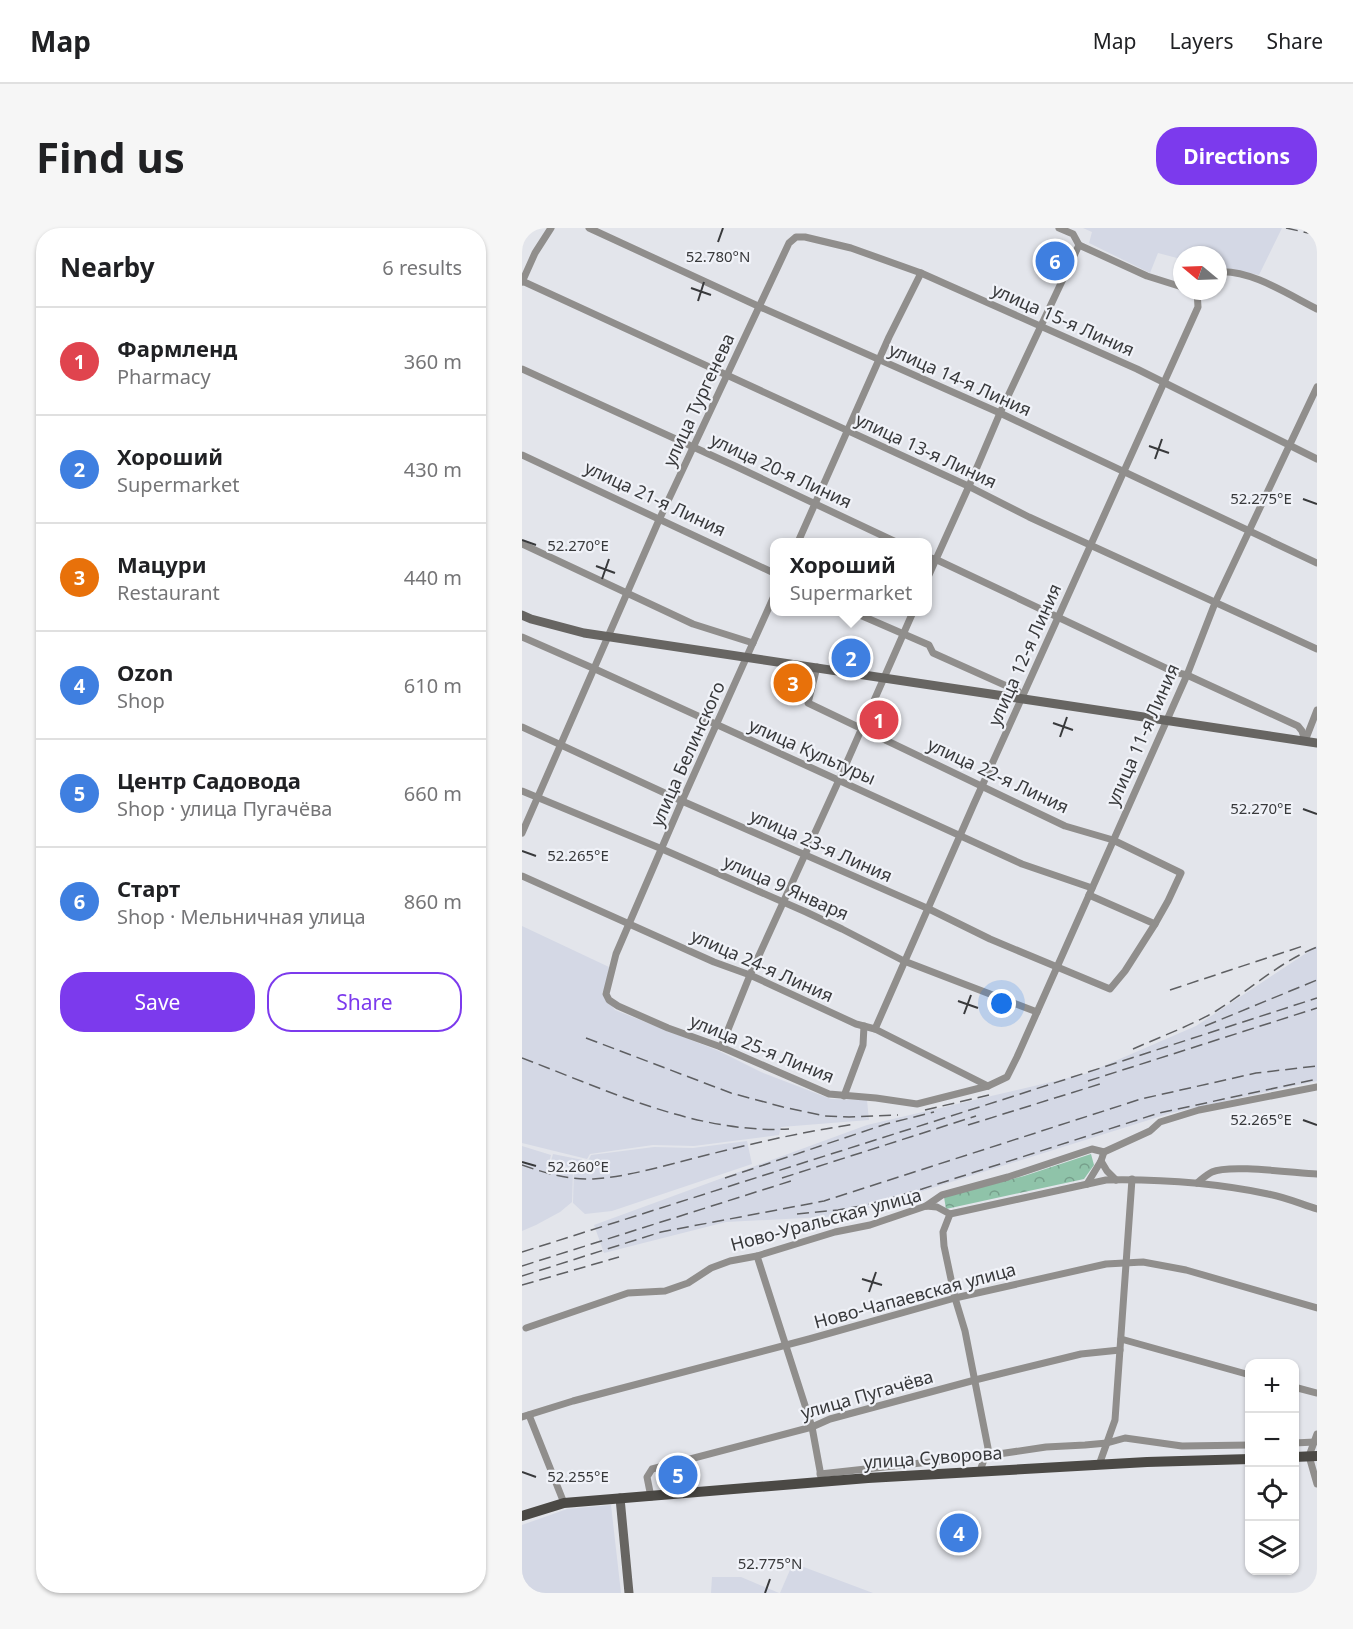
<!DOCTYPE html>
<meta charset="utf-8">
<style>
body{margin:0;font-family:"Noto Sans",sans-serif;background:#f6f6f6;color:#202124}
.controls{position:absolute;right:18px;bottom:18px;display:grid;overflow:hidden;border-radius:12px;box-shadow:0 2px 4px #0004}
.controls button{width:54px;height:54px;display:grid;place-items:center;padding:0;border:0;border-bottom:2px solid #e0e0e0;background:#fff;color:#202124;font:30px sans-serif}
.compass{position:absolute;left:651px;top:18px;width:54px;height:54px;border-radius:50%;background:#fff;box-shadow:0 2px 4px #0004;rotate:289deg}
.you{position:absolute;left:480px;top:776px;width:21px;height:21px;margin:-15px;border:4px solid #fff;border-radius:50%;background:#1a73e8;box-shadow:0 0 0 9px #1a73e833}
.badge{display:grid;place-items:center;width:39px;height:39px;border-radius:50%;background:#7c3aed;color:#fff;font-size:20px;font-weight:700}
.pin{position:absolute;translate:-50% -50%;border:3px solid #fff;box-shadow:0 2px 6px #0006}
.popup{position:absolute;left:248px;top:310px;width:162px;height:78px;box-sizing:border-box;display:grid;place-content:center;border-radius:12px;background:#fff;filter:drop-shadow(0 2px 4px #0005);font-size:20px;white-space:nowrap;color:#757577}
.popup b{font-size:22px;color:#202124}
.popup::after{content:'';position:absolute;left:50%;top:100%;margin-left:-12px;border:12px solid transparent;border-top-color:#fff}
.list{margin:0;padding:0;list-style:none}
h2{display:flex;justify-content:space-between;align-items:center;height:78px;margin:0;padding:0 24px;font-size:26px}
h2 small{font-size:20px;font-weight:400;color:#757577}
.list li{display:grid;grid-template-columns:39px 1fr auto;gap:18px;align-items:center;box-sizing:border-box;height:108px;padding:0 24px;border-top:2px solid #e0e0e0}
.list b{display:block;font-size:22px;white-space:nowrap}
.list p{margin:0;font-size:20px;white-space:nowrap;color:#757577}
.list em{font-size:20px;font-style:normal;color:#757577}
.actions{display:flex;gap:12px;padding:18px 24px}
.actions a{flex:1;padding:14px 0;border:2px solid #7c3aed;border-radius:24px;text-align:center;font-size:21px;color:#7c3aed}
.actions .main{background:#7c3aed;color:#fff}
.icon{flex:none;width:33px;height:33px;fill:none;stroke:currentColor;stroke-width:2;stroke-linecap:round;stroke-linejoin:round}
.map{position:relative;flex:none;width:795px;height:1365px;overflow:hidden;border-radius:24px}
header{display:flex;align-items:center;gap:36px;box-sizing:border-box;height:84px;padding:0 30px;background:#fff;border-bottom:2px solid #e0e0e0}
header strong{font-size:28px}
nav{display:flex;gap:33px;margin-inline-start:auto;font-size:21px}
.intro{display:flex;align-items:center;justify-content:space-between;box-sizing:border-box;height:144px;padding:0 36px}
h1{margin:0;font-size:42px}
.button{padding:15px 27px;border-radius:24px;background:#7c3aed;color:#fff;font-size:21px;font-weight:700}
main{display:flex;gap:36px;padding:0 36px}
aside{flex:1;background:#fff;border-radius:24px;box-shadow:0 2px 4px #0004}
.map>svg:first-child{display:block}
.built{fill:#d4d8e5}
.forest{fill:url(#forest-crowns)}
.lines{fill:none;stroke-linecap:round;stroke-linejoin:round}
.street{stroke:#908e8c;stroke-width:7}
.secondary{stroke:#676562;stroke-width:9}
.primary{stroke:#4b4945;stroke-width:10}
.rail{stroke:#5e5f62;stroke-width:1.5;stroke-dasharray:12 6;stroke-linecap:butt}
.ticks{fill:none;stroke:#38393b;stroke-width:2}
.labels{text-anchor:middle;stroke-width:4.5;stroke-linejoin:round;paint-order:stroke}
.street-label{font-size:18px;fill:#38393b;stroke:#f0f2f8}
.ticks-label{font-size:15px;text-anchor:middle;fill:#38393b;stroke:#f0f2f8;stroke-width:4.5;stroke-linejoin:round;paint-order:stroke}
</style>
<header>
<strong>Map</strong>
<nav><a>Map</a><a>Layers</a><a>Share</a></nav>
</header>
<div class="intro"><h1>Find us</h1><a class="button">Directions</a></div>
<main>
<aside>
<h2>Nearby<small>6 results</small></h2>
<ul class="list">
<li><span class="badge" style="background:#e0444e">1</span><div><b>Фармленд</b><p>Pharmacy</p></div><em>360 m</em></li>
<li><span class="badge" style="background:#3f7fe0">2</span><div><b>Хороший</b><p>Supermarket</p></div><em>430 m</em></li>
<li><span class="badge" style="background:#e8710a">3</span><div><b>Мацури</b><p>Restaurant</p></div><em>440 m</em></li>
<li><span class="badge" style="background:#3f7fe0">4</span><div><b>Ozon</b><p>Shop</p></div><em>610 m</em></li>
<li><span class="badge" style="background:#3f7fe0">5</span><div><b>Центр Садовода</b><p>Shop · улица Пугачёва</p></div><em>660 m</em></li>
<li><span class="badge" style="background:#3f7fe0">6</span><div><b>Cтарт</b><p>Shop · Мельничная улица</p></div><em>860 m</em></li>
</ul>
<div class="actions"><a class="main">Save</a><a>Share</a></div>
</aside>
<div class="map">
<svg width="795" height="1365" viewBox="0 0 795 1365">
<defs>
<pattern id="forest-crowns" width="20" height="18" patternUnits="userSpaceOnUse" patternTransform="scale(1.5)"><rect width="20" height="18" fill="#8fc3a9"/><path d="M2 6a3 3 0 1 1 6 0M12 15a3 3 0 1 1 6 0" fill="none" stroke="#769f8b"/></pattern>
</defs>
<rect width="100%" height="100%" fill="#e3e5eb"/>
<g class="built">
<polygon points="561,0 760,0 737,47 708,42 696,41 696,27 660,27 660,45 651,41 655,30 636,25 628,45 567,15 570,4"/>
<polygon points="0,698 87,739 85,757 80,765 93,782 197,823 239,844 309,871 345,872 347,892 259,899 257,907 172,918 131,917 68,926 65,931 0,915"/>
<polygon points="795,718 795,853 649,885 321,988 204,994 82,1025 72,997 345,897 563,846 674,798"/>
<polygon points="225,913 230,936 90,983 63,986 51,975 52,941 29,933 31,926 66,933 69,927 132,919 171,920"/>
<polygon points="0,918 29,927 27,935 51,942 50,974 38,984 14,997 0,1003"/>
<polygon points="89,1277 99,1365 0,1365 0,1297 45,1281"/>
<polygon points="271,1335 351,1365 258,1365"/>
<polygon points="190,1349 219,1349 257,1365 189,1365"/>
</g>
<polygon class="forest" points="569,926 572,937 562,951 424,981 422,969 502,948"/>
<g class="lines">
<g class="street">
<polyline points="67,0 236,78 478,185 795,335"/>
<polyline points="537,0 551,6 557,17 625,48 660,59"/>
<path d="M696 44C728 41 767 67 795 81"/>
<polyline points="0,53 444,257 507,289 795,421"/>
<polyline points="0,54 13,25 29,0"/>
<polyline points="0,141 213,238 374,314"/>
<polyline points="0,227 252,345"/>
<polyline points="276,314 367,109 399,45"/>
<polyline points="0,316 171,396 231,415"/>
<polyline points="406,329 413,331 652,444 665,447 776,498 780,503 783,513"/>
<polyline points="406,349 447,258 478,185 557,17"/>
<polyline points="252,368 160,573 94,726 84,766 87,772 96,778 146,800 199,819 307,866 354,870 395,876 466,858 485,849 495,829 665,447 693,375 795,159"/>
<polyline points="331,384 407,417 411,425 496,463 501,470"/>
<polyline points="0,409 73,441 500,636 570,660"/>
<polyline points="295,439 286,475 543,598 591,612 659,645 646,673 633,696"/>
<polyline points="0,499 160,573 407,681 468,711 588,761 603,743 633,696 567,667"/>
<polyline points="783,513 795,482"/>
<polyline points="0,563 140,621 284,684 320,701 382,733 515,784"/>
<polyline points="0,605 137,292 267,15 274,9 283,9 329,20 399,45 615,141 795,231"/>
<polyline points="0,648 192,734 228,747 334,796 353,801 466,858"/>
<polyline points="353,801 451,578 676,79 675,63"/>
<polyline points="199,819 228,747 317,552 391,384"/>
<polyline points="322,868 341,817 342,798"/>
<polyline points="594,952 585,943 579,933 582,924 628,903 638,894 677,882 795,859"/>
<path d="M675 955C679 952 685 946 690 944 707 936 773 945 795 946"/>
<polyline points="565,956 579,933"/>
<polyline points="404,978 420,967 486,949 570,921 582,924"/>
<polyline points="428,986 421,1004 422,1018 433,1070 443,1103 466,1220 458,1243"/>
<polyline points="235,1028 290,1199 299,1248"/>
<path d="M4 1100 106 1065 143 1063 166 1055 189 1040 208 1033 235 1028 313 1004 348 997 404 978 415 979 428 986 584 952C638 951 693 955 746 966 763 969 779 976 795 981"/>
<polyline points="599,1111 728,1147"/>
<polyline points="772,1159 795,1165"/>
<polyline points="7,1187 42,1275"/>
<polyline points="0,1189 51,1173 287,1111 433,1070 584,1036 621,1034 664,1042 795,1080"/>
<polyline points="795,1206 787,1228 795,1256"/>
<polyline points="772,1215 793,1214"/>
<polyline points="577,1237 593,1192 610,951"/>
<polyline points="298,1246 463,1228 524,1219 563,1217 585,1215 603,1210 660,1218 728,1217"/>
<polyline points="129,1269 125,1249 130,1241 290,1199 308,1191 453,1152 559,1126 598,1122"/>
</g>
<g class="secondary">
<polyline points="0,387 9,391 62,405 795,515"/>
<polyline points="98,1270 107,1365"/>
</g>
<g class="primary">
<polyline points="772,1229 795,1228"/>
<polyline points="0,1288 42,1275 346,1250 625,1234 728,1231"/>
</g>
<g class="rail">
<polyline points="764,0 795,7"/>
<polyline points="648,762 784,717"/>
<polyline points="683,798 795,752"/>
<polyline points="64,810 209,865 261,879 303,888 327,889 376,887"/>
<path d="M611 821C638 809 668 798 694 783 728 762 757 734 795 719"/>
<path d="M0 830C85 862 175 906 267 901"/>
<polyline points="566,853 795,780"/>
<polyline points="403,882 467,867"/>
<polyline points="446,897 578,856"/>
<path d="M0 937C23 945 46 952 71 951 104 949 137 939 169 931 224 917 278 904 334 896"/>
<polyline points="203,950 364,896 412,884"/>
<polyline points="260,950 454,888"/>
<polyline points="275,986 316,982 344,977 400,961 637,885 795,851"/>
<polyline points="0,1024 492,868 795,770"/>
<polyline points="0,1038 272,952"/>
<polyline points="0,1048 139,1004 302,973 619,871 734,845 795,838"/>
<polyline points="0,1057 97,1029"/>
</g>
</g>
<path class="ticks" d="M196 14 201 0M169 60 189 67M176 73 182 54M627 218 647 225M633 231 640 211M781 271 795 276M0 312 14 317M74 338 93 345M80 351 87 331M531 495 551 502M538 509 545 489M781 581 795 586M0 623 14 628M436 773 456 780M442 786 449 767M781 892 795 897M0 934 14 938M340 1051 360 1057M347 1064 354 1044M0 1244 14 1249M243 1365 248 1351"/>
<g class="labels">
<g class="street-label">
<text transform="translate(541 92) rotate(24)" y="6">улица 15-я Линия</text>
<text transform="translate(438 152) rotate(24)" y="6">улица 14-я Линия</text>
<text transform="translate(177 172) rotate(-65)" y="6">улица Тургенева</text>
<text transform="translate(404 223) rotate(25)" y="6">улица 13-я Линия</text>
<text transform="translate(259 243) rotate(25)" y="6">улица 20-я Линия</text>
<text transform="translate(133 271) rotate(25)" y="6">улица 21-я Линия</text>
<text transform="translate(503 427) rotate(-66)" y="6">улица 12-я Линия</text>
<text transform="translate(621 507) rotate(-66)" y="6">улица 11-я Линия</text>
<text transform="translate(290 524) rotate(24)" y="6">улица Культуры</text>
<text transform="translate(166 526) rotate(-66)" y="6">улица Белинского</text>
<text transform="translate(476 548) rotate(25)" y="6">улица 22-я Линия</text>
<text transform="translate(299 618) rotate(24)" y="6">улица 23-я Линия</text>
<text transform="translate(264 660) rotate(24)" y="6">улица 9 Января</text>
<text transform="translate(240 738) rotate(24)" y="6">улица 24-я Линия</text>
<text transform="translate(240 821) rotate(22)" y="6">улица 25-я Линия</text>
<text transform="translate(304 992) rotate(-15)" y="6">Ново-Уральская улица</text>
<text transform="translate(393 1068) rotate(-15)" y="6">Ново-Чапаевская улица</text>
<text transform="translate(345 1167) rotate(-16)" y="6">улица Пугачёва</text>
<text transform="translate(411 1230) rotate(-4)" y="6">улица Суворова</text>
</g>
</g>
<g class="ticks-label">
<text x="196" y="34">52.780°N</text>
<text x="739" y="276">52.275°E</text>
<text x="56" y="323">52.270°E</text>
<text x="739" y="586">52.270°E</text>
<text x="56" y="633">52.265°E</text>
<text x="739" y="897">52.265°E</text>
<text x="56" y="944">52.260°E</text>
<text x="56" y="1254">52.255°E</text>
<text x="248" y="1341">52.775°N</text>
</g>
</svg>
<div class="controls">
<button>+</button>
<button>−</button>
<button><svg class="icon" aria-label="locate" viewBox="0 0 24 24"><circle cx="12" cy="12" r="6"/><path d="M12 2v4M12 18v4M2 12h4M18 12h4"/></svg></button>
<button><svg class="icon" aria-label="layers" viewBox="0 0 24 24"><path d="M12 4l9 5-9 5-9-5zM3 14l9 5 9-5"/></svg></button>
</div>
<svg class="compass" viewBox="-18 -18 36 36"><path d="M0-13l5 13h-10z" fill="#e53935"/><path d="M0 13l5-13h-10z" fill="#757577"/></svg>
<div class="you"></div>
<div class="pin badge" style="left:357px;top:492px;background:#e0444e">1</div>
<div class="pin badge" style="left:329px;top:430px;background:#3f7fe0">2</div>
<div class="popup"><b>Хороший</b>Supermarket</div>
<div class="pin badge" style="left:271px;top:455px;background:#e8710a">3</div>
<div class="pin badge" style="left:437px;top:1305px;background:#3f7fe0">4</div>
<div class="pin badge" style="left:156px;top:1247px;background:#3f7fe0">5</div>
<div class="pin badge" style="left:533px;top:33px;background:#3f7fe0">6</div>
</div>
</main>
